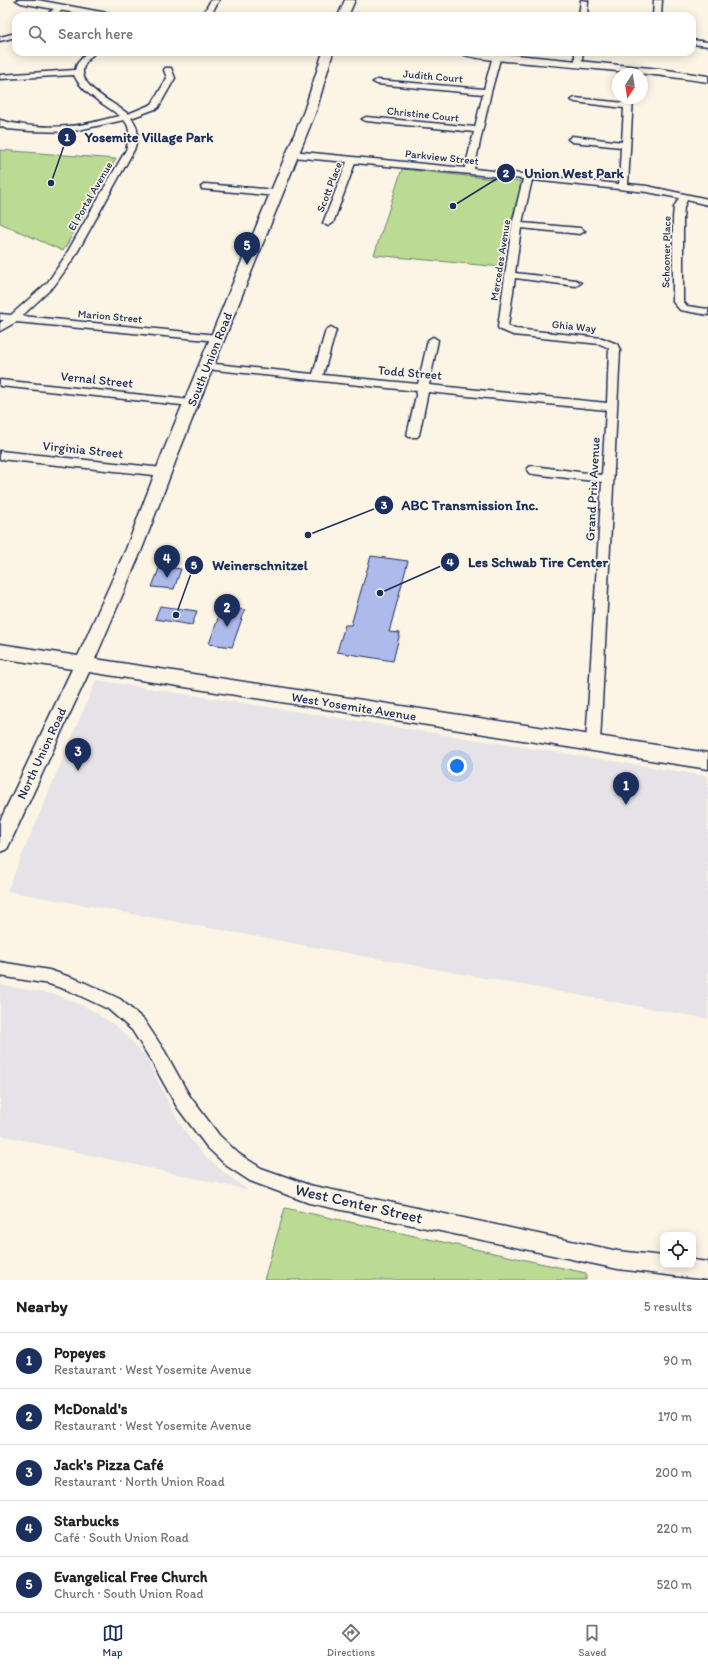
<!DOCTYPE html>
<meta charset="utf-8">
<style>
body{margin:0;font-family:Itim,sans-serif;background:#f6f6f6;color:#202124}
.controls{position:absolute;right:12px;bottom:12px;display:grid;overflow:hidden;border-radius:8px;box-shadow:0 2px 10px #0003}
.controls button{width:36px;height:36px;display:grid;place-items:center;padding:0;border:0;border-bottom:1px solid #e0e0e0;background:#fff;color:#202124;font:20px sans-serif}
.compass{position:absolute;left:612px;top:68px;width:36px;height:36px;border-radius:50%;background:#fff;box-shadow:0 2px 10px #0003;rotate:192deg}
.you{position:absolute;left:457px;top:766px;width:14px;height:14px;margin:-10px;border:3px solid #fff;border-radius:50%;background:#1a73e8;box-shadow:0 0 0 6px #1a73e833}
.badge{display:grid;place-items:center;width:26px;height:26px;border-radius:50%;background:#1b2f5e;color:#fff;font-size:13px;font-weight:700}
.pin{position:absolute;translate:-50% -33px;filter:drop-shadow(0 1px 2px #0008)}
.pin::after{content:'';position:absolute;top:21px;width:14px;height:12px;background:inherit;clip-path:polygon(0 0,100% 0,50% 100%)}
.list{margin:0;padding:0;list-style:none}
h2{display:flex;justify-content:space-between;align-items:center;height:52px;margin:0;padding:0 16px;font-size:17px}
h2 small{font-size:13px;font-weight:400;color:#757577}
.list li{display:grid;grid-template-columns:26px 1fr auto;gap:12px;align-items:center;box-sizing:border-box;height:56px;padding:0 16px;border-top:1px solid #e0e0e0}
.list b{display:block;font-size:15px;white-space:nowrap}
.list p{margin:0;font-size:13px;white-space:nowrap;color:#757577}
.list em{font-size:13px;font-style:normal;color:#757577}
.icon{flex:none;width:22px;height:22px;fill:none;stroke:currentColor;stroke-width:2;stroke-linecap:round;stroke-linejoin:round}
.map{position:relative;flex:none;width:708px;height:1280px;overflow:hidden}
.search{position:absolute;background:#fff;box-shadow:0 2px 10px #0003;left:12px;right:12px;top:12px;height:44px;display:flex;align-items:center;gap:10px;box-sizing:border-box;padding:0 14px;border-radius:12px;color:#757577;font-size:15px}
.sheet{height:332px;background:#fff}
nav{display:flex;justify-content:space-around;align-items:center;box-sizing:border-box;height:56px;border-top:1px solid #e0e0e0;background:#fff;font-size:11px;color:#757577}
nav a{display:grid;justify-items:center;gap:2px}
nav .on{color:#1b2f5e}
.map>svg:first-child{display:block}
.built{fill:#e5e3e7}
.green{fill:#bbda93;stroke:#6b8478}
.building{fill:#aebaeb;stroke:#1b2f5e}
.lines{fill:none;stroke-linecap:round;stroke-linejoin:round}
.street-casing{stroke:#1b2f5e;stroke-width:3}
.secondary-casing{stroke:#1b2f5e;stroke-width:3}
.street{fill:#fcf5e5;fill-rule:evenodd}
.secondary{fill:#fcf5e5;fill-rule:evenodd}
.labels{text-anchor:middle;stroke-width:3.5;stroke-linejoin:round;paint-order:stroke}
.far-street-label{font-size:11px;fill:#1b2f5e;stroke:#fcf5e5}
.street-label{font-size:13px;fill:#1b2f5e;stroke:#fcf5e5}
.near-street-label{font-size:16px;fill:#1b2f5e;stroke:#fcf5e5}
.leader{fill:none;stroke:#1b2f5e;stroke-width:1.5}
.callout-dot{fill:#1b2f5e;stroke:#fcf5e5;stroke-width:1.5}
.mark-label{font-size:12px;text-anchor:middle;font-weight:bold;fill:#fff}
.callout-label{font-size:14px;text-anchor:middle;font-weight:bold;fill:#1b2f5e;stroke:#fcf5e5;stroke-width:3.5;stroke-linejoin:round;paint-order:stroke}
</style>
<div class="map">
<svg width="708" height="1280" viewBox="0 0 708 1280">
<rect width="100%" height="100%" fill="#fcf5e5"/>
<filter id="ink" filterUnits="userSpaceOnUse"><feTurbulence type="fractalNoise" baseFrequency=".025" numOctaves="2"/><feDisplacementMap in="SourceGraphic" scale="8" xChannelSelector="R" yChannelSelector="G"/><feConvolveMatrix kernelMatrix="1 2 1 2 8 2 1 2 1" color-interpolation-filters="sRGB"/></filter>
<g filter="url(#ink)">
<g class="built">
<polygon points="96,680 708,776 708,1019 7,891"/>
<polygon points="0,985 58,995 86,1007 115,1025 127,1036 146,1057 176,1117 191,1140 202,1153 226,1174 248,1190 0,1135"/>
</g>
<g class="green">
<polygon points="0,150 116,159 63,251 0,223"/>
<polygon points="402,169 522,182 509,229 501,267 374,255"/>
<polygon points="285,1208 586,1273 586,1280 264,1280"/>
</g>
<g class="building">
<polygon points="371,556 408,561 389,632 400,633 393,661 337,652 345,625 351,625"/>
<polygon points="160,566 181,569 174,589 152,587"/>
<polygon points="160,606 197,611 192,625 155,619"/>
<polygon points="222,607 245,610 232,647 209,644"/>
</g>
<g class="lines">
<g class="street-casing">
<g id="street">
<polygon points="211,0 219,0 210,16 202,16"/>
<polygon points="581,0 588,1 587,16 579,16"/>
<polygon points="654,0 662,0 661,16 653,16"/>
<polygon points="58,6 61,6 65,8 54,16 45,16"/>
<polygon points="16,33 16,37 0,41 0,37"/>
<polygon points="692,40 708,42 708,46 692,44"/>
<path d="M87 52H95C92 56 87 60 85 64 73 85 115 103 128 114L152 104 167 78 164 70 165 68H171L175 78 158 108 131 118C140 128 138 138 134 150L74 258 54 286 22 316 218 335 222 336 223 338 222 340 218 341 16 322 0 331V323L4 320H0V314L11 315 48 282 64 258 126 150C129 139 132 129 124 120L69 132 30 131 7 129 0 126V120C21 126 46 128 68 126 85 126 103 119 120 116 103 103 83 94 74 75L0 79V75L75 70 77 64Z"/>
<polygon points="494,52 502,52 491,92 474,169 619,184 621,147 572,142 568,139 572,136 622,142 624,108 575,102 571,100 575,98 625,103 625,98 633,98 628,184 647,186 708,199 708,205 687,200 684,207 683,218 683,301 687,306 708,309 708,315 680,310 673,302 673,218 674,207 679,198 647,192 532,180 522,223 580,228 585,231 580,234 521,228 515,273 576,280 581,283 576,286 515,278 508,326 515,329 602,338 617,344 620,350 600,743 598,747 593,748 588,747 586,743 602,482 533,474 529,473 527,470 529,467 533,466 602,475 606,410 428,392 419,435 417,437 409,437 407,435 417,391 206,369 201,366 206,363 313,374 326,330 331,327 336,330 323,375 418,384 428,340 433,337 438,340 429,385 607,403 609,348 600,344 513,335 499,329 498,327 512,225 523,179 355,163 333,223 328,226 323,223 347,162 292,157 288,154 292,151 465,168 474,132 366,121 362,119 366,117 475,127 483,94 377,84 373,82 377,80 484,89"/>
<polygon points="575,52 583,52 581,66 575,66"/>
<polygon points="205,184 276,190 280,193 276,196 202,189 201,187"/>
<polygon points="0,380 191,400 196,403 191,406 0,386"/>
<polygon points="0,451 163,468 167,469 169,472 167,475 163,476 0,459"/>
<polygon points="0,962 49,970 79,980 120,999 144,1020 164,1050 189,1095 219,1135 239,1154 261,1168 309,1185 618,1251 663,1256 663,1265 693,1265 693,1260 708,1262 708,1280 618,1269 309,1203 250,1181 227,1166 207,1147 177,1107 152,1062 132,1030 108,1009 70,991 49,984 0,976"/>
</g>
</g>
<g class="secondary-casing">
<g id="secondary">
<polygon points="16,0 37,0 107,13 112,16 91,16 21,3"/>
<polygon points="345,0 355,0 348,16 338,16"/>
<polygon points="323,52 333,52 316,111 179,452 142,549 95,659 708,753 708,769 89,672 10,843 7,849 0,852 0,821 72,669 0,658 0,644 78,656 126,549 163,452 304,111"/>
<path d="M459 52H485L660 69 708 76V82C641 72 573 67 506 61 497 60 463 58 459 52Z"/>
</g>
</g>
<use href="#street" class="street"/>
<use href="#secondary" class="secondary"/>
</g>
</g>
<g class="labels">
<g class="far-street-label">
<text transform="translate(433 76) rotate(5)" y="4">Judith Court</text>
<text transform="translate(423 114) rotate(6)" y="4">Christine Court</text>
<text transform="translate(442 157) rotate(6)" y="4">Parkview Street</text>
<text transform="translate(329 187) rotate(-69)" y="4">Scott Place</text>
<text transform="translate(90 196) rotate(-60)" y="4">El Portal Avenue</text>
<text transform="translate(666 252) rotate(-89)" y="4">Schooner Place</text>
<text transform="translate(500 260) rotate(-81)" y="4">Mercedes Avenue</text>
<text transform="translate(110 316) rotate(5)" y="4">Marion Street</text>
<text transform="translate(574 326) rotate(6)" y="4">Ghia Way</text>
</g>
<g class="street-label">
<text transform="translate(209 359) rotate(-68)" y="5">South Union Road</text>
<text transform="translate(410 372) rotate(5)" y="5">Todd Street</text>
<text transform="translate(97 379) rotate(6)" y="5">Vernal Street</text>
<text transform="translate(83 449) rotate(6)" y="5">Virginia Street</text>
<text transform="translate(592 489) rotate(-87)" y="5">Grand Prix Avenue</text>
<text transform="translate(354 706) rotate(9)" y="5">West Yosemite Avenue</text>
<text transform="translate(41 753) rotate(-65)" y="5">North Union Road</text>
</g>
<g class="near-street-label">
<text transform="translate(359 1203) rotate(13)" y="6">West Center Street</text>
</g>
</g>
<path class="leader" d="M51 183L67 137M453 206L506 173M308 535L384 505M380 593L450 562M176 615L194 565"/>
<g class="callout-dot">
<circle cx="51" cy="183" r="4"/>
<circle cx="453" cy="206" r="4"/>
<circle cx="308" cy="535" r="4"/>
<circle cx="380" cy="593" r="4"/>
<circle cx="176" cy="615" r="4"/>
<circle cx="67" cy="137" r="10"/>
<circle cx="506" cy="173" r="10"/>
<circle cx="384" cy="505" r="10"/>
<circle cx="450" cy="562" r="10"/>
<circle cx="194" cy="565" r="10"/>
</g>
<g class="mark-label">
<text x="67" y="141">1</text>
<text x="506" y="177">2</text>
<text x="384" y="509">3</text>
<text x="450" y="566">4</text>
<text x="194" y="569">5</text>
</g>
<g class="callout-label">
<text x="149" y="142">Yosemite Village Park</text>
<text x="574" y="178">Union West Park</text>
<text x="470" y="510">ABC Transmission Inc.</text>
<text x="538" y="567">Les Schwab Tire Center</text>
<text x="260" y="570">Weinerschnitzel</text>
</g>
</svg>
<div class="controls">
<button><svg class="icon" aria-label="locate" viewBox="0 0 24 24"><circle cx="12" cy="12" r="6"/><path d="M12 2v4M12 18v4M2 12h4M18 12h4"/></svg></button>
</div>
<svg class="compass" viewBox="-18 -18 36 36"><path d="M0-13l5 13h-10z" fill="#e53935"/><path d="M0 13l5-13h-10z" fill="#757577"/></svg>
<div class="you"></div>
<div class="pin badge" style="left:626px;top:805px">1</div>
<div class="pin badge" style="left:227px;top:627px">2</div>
<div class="pin badge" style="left:78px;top:771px">3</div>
<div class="pin badge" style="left:167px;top:578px">4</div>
<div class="pin badge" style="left:247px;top:265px">5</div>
<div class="search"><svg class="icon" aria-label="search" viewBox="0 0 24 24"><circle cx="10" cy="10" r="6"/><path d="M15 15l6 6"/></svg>Search here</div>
</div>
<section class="sheet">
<h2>Nearby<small>5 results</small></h2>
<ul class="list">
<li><span class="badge">1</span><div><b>Popeyes</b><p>Restaurant · West Yosemite Avenue</p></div><em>90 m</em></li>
<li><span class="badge">2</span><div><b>McDonald's</b><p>Restaurant · West Yosemite Avenue</p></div><em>170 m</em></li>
<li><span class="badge">3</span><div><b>Jack's Pizza Café</b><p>Restaurant · North Union Road</p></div><em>200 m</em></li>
<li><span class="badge">4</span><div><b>Starbucks</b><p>Café · South Union Road</p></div><em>220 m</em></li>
<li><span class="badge">5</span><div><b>Evangelical Free Church</b><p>Church · South Union Road</p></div><em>520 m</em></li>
</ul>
</section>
<nav>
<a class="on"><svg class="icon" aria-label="map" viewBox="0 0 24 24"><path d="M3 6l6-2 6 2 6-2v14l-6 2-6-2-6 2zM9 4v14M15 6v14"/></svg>Map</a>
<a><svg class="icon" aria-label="directions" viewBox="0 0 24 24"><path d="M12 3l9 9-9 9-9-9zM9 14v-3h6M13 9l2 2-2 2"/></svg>Directions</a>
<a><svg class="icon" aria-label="saved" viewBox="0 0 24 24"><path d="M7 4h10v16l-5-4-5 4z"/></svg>Saved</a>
</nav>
